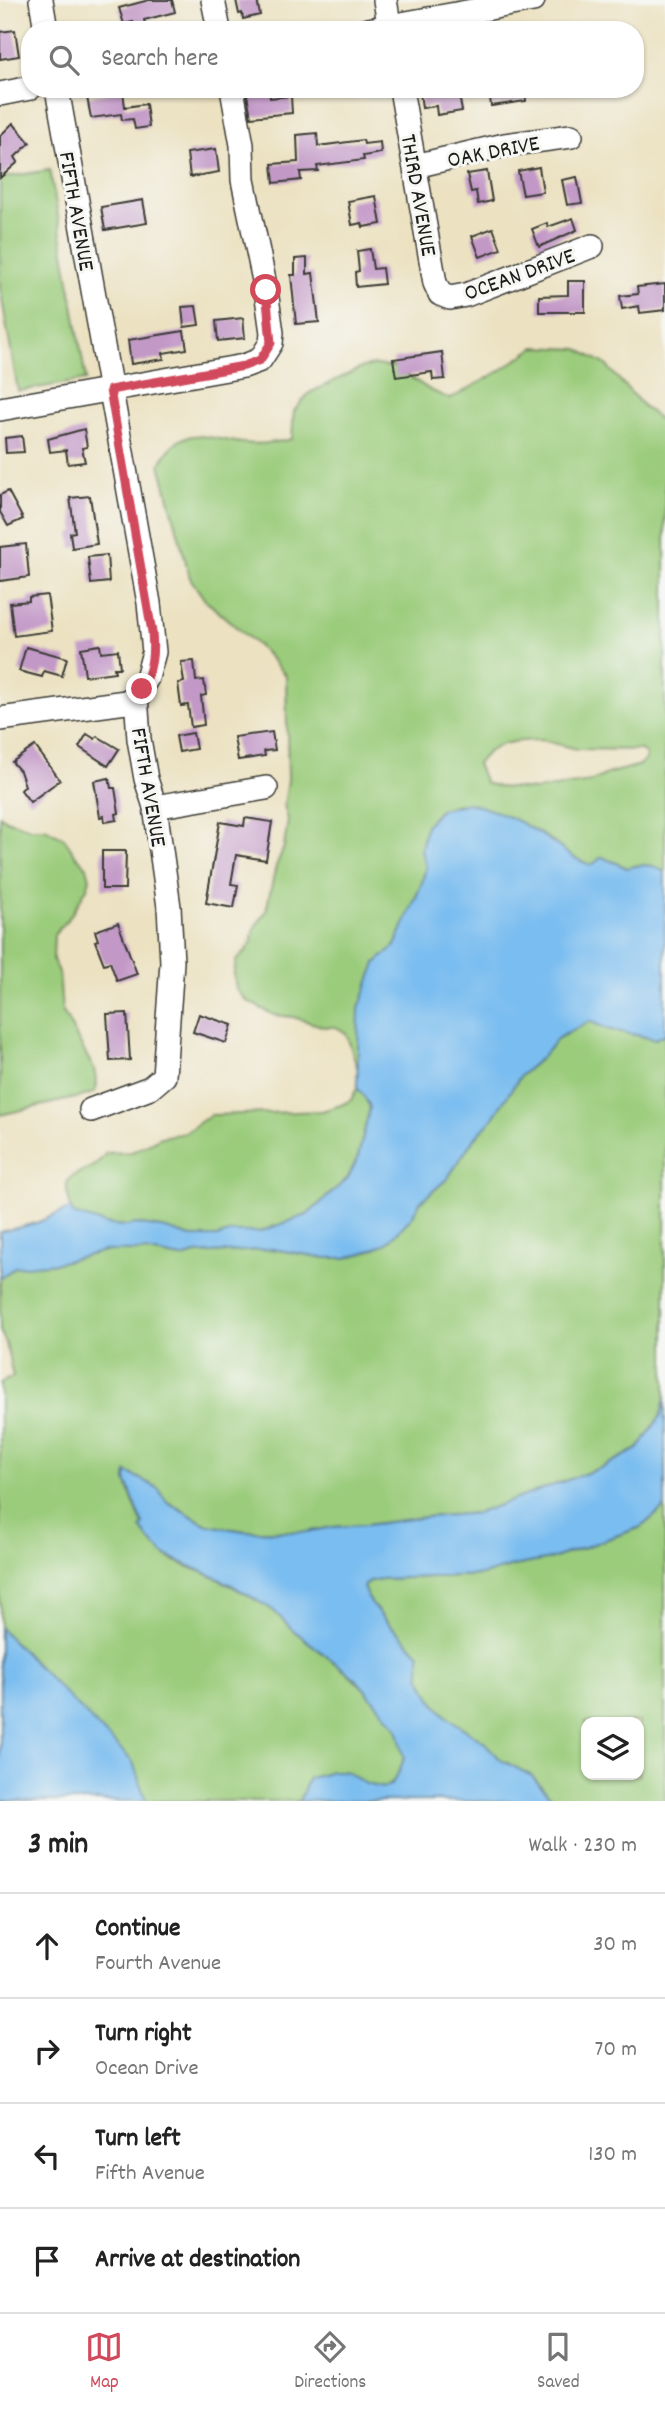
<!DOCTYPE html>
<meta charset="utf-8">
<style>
body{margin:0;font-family:Dekko,sans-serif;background:#f2f2f2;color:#222}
.controls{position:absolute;right:21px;bottom:21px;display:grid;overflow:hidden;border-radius:14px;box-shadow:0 2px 5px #0004}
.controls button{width:63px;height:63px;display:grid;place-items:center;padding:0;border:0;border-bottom:2px solid #e0e0e0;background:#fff;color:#222;font:35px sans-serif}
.stop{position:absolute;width:21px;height:21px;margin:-16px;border:5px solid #d1495b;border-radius:50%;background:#fff}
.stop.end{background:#d1495b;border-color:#fff;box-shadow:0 2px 7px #0008}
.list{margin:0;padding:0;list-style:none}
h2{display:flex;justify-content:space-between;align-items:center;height:91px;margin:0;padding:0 28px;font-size:30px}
h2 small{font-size:23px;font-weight:400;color:#767676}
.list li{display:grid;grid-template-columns:46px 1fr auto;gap:21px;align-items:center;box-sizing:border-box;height:105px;padding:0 28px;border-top:2px solid #e0e0e0}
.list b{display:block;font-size:26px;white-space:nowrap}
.list p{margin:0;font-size:23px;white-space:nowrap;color:#767676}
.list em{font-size:23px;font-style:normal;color:#767676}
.icon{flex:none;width:38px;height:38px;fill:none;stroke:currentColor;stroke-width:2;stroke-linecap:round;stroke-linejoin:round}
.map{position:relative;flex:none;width:665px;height:1801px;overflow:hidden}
.search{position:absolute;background:#fff;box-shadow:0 2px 5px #0004;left:21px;right:21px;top:21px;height:77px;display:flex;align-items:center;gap:18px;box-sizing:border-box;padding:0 24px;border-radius:28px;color:#767676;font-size:26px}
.sheet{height:511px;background:#fff}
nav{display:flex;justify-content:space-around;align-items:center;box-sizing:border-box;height:98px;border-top:2px solid #e0e0e0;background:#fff;font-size:19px;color:#767676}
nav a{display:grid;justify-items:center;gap:4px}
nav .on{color:#d1495b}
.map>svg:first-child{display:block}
.green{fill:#9bcc7b;stroke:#5c744c;stroke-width:2;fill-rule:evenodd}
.water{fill:#7abdf0;stroke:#4b6c86;stroke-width:2}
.building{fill:#c298c7}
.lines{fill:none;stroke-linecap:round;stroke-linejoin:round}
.minor-casing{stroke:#3b3a35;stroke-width:26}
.minor{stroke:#fff;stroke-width:23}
.route{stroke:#d1495b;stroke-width:9}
.labels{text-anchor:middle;stroke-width:6;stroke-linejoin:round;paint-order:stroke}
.street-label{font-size:23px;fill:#1c1c1c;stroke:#f6f6f2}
</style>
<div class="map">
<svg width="665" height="1801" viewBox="0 0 665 1801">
<rect width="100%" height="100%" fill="#f6f6f2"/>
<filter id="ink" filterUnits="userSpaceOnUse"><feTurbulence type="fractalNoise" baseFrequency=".0143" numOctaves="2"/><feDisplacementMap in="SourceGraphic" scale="14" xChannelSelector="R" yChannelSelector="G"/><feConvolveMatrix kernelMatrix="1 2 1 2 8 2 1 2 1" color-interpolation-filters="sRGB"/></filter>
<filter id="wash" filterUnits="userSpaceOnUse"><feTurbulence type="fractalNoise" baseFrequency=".00686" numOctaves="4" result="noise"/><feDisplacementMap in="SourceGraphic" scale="28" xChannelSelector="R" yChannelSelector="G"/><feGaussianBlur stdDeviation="1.57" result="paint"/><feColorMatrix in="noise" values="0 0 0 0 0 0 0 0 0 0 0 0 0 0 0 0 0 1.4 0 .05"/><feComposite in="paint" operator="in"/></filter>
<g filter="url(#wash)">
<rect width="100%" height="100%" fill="#ece2c2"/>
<g class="green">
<polygon points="50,170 86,380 18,391 0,288 0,178"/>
<path d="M535 347 578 349 605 364 645 408 665 423V872L653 866 640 865 627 868 612 861 592 865 579 862 548 838 509 817 458 804 441 809 426 825 421 850 426 866 422 883 395 946 376 963 360 1008 359 1073 346 1033 336 1027H325L293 1017 274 1015 247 1001 236 989 234 974 236 961 250 946 254 929 266 911 276 866 284 847 288 820 284 805 288 780 286 676 264 651 205 600 190 578 160 464C182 422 204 438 242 443 259 445 275 443 292 439L294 411 309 393 363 367 375 365 395 367 430 390 450 399 500 371ZM541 740 577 749 641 750 646 755 645 761 637 766 607 774 590 782 535 790 498 787 485 783 477 764C495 740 513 741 541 740Z"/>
<polygon points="0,815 6,820 30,828 45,828 64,838 76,856 87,867 90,879 87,888 71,915 54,935 53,960 59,972 62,1010 94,1069 97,1085 95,1092 84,1096 0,1115"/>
<path d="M590 1021 607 1029 655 1039 665 1034V1398L661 1415 638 1449 603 1467 478 1513 427 1517 366 1525 333 1527 307 1532 245 1531 208 1525 166 1501 158 1488 127 1473 126 1480C133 1503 146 1539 165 1555 177 1565 195 1568 209 1575 230 1584 250 1596 270 1608 279 1614 285 1623 293 1630 323 1654 418 1719 402 1764 399 1775 393 1784 383 1788L326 1774 309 1778 299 1801H0V1383L13 1377 6 1343 0 1331V1279L15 1266 57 1263 104 1251H145L181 1258 196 1254 272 1249 326 1258H346L366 1252 387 1243 412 1217 420 1202 447 1179 472 1141 491 1121 521 1075 542 1057 558 1038Z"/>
<path d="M357 1088 364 1096 370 1107 358 1157 348 1178 307 1215 259 1232H232L217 1237H191L166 1229 137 1224 126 1226 105 1224 72 1214 67 1191V1181C82 1167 92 1173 106 1153L132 1152 161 1137 184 1133 211 1115 322 1111 341 1105 351 1100Z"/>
<path d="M665 1507V1801H554L532 1776 501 1760 485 1743 448 1718 431 1699 420 1676V1654C402 1635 370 1611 363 1586L370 1581 381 1579 482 1575 513 1566 551 1559 641 1527ZM586 1722H639V1775H586Z"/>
</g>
<g class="water">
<path d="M468 803C497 810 525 823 549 840 564 850 575 861 592 865L602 857 627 868 640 865 653 866 665 872V1034L655 1039 607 1029 590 1021 558 1038 542 1057 521 1075 491 1121 472 1141 447 1179 420 1202 412 1217 387 1243 366 1252 346 1258H326L272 1249 196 1254 181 1258 145 1251H105L57 1263 15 1267 0 1279V1232L36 1223 71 1208 73 1214 105 1224 126 1226 137 1224 166 1229 191 1237H217L232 1232H259L307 1215 348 1178 358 1157 370 1107 364 1096 357 1088 359 1008 376 963 395 946 422 883 426 866 421 850 426 825 441 809Z"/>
<path d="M665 1398V1507L641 1527 551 1559 513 1566 482 1575 381 1579 370 1581 363 1587C370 1611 402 1635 420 1654V1676L431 1699 448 1718 485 1743 501 1760 532 1776 554 1801H299L309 1778 326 1774 330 1771H345L366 1784 383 1788 391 1785 400 1770 404 1758 397 1728 356 1679 292 1629 273 1610 230 1584 165 1555 150 1541 141 1528 143 1524 126 1480 127 1472 158 1488 166 1501 207 1525 245 1531 307 1532 333 1527 366 1525 427 1517 478 1513 603 1467 638 1449 661 1415Z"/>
<polygon points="0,1628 133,1762 146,1801 0,1801"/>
</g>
<g id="blocks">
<g class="building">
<polygon points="149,0 172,0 175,12 144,20 145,24 134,26 133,22 124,24 119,8"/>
<polygon points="236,0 257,0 260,15 243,19 242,13 239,14"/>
<polygon points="15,30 19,56 0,59 0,32"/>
<polygon points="246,89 269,89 270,98 291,96 292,113 251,117"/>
<polygon points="436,89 458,89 462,111 437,115 436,106 422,108 420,92"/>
<polygon points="489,89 525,89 526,101 491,106"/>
<polygon points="123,91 125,107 146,104 149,127 135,129 133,119 122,120 121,114 91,118 87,97"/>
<polygon points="13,123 30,143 15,157 18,162 0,178 0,136"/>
<polygon points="317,133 318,146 363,140 364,144 380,142 381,153 363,156 364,160 317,166 318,171 300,172 301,180 274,183 272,164 298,162 297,135"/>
<polygon points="216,149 219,172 190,177 187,153"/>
<polygon points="539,167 543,192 523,195 518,171"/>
<polygon points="487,171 492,201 478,204 476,191 471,192 467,174"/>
<polygon points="577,177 582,203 567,205 562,180"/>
<polygon points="376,196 381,224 363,227 362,223 352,225 348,201"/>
<polygon points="143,200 147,223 105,230 101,207"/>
<polygon points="573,218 577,230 539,247 532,229 547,223 548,227"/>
<polygon points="493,228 501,249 480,257 472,236"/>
<polygon points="370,249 373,269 382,268 384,284 356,287 355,272 359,271 357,251"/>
<polygon points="307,258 307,274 313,273 319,322 296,324 291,275 295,275 295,259"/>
<polygon points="568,281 585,281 585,312 539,312 539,296 568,295"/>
<polygon points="665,284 665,310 640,313 639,306 622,309 620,296 638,294 637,287"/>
<polygon points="196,306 199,325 184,327 182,307"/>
<polygon points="243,318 245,338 218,341 216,321"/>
<polygon points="184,331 187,349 163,353 164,359 131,364 128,340"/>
<polygon points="442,352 445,379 433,380 432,372 396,377 393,359"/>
<polygon points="84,429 87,447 82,448 85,462 68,464 66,450 50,452 48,439"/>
<polygon points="22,436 24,452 6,453 5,438"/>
<polygon points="8,491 23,519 8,526 0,512 0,495"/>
<polygon points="90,496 97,544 72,548 70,533 75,532 70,498"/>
<polygon points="26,544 29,577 0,581 0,547"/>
<polygon points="107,555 109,582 91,584 88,557"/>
<polygon points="47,595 52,631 14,636 10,603 29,601 29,597"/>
<polygon points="100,645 101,652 118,650 120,668 114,668 115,672 85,676 81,648"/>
<polygon points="26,647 67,658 62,676 44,671 42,677 19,671"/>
<polygon points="194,661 196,681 204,680 206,695 201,696 204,725 191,727 188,705 181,706 178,683 184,682 181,662"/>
<polygon points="272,732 275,750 264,751 265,756 238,760 234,737"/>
<polygon points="193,733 196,749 179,752 176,736"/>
<polygon points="87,734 95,739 97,736 119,749 108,766 79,747"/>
<polygon points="35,746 60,780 30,802 21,790 25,786 20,771 12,762"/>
<polygon points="109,778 111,788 115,788 119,813 116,814 117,820 105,822 104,816 100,817 94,781"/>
<polygon points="245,818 272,822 266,860 236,855 231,884 238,885 234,908 206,903 220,822 244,826"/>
<polygon points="102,851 126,851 125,889 102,889"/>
<polygon points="118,923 137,974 117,981 110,962 104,964 95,941 98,940 95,931"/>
<polygon points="127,1013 130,1060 110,1061 107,1014"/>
<polygon points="199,1014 232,1025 226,1043 193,1032"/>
</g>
</g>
</g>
<g filter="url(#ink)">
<use href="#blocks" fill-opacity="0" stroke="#3b3a35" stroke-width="2"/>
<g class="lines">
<g class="minor-casing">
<g id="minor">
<polyline points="41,0 46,30"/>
<polyline points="213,0 219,30"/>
<polyline points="385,0 390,30"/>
<polyline points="368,30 533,0"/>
<polyline points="57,89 149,603 154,652 147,678 136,696 139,739 146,779 155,807 169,907 172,962 164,1076 150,1088 91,1110"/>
<polyline points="401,89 435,283 440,294 450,298 466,295 592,246"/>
<polyline points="0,94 30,88"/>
<polyline points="415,166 505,145 571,136"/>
<polyline points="0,409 244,366 260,360 271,343 272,333 266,290 243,180 242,145 232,89"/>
<polyline points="0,719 126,702 136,696"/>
<polyline points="155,807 266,788"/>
</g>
</g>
<use href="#minor" class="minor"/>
</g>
</g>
<g class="lines" filter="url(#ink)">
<path class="route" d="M142 689C152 670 154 654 152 632L110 390 244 366 260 360 271 343 266 290"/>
</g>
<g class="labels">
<g class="street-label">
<text transform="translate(493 150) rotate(-11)" y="8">OAK DRIVE</text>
<text transform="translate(420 195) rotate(80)" y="8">THIRD AVENUE</text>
<text transform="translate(78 211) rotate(80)" y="8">FIFTH AVENUE</text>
<text transform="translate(519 273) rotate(-20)" y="8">OCEAN DRIVE</text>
<text transform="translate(150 787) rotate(80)" y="8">FIFTH AVENUE</text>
</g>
</g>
</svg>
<div class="controls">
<button><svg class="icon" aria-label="layers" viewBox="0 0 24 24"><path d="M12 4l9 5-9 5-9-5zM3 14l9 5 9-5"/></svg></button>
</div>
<div class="stop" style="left:266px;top:290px"></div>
<div class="stop end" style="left:142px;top:689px"></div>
<div class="search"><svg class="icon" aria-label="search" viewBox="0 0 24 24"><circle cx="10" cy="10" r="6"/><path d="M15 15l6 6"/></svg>Search here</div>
</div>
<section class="sheet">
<h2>3 min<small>Walk · 230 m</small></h2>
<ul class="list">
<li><svg class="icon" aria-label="ahead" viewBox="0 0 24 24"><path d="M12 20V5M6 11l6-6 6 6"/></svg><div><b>Continue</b><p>Fourth Avenue</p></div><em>30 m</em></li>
<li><svg class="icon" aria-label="right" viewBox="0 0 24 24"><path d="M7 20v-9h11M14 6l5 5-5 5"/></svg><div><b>Turn right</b><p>Ocean Drive</p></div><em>70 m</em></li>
<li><svg class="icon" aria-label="left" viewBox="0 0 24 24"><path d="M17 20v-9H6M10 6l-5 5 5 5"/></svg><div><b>Turn left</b><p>Fifth Avenue</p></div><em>130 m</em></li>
<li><svg class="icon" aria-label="arrive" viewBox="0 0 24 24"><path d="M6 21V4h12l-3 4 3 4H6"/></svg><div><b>Arrive at destination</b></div></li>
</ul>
</section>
<nav>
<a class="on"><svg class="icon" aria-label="map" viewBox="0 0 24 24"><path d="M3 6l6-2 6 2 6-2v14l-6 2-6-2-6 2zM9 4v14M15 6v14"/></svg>Map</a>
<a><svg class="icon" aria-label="directions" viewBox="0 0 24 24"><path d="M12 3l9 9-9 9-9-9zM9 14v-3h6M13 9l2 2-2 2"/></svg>Directions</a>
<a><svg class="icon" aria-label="saved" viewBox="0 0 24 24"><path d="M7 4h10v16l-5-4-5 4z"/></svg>Saved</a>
</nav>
